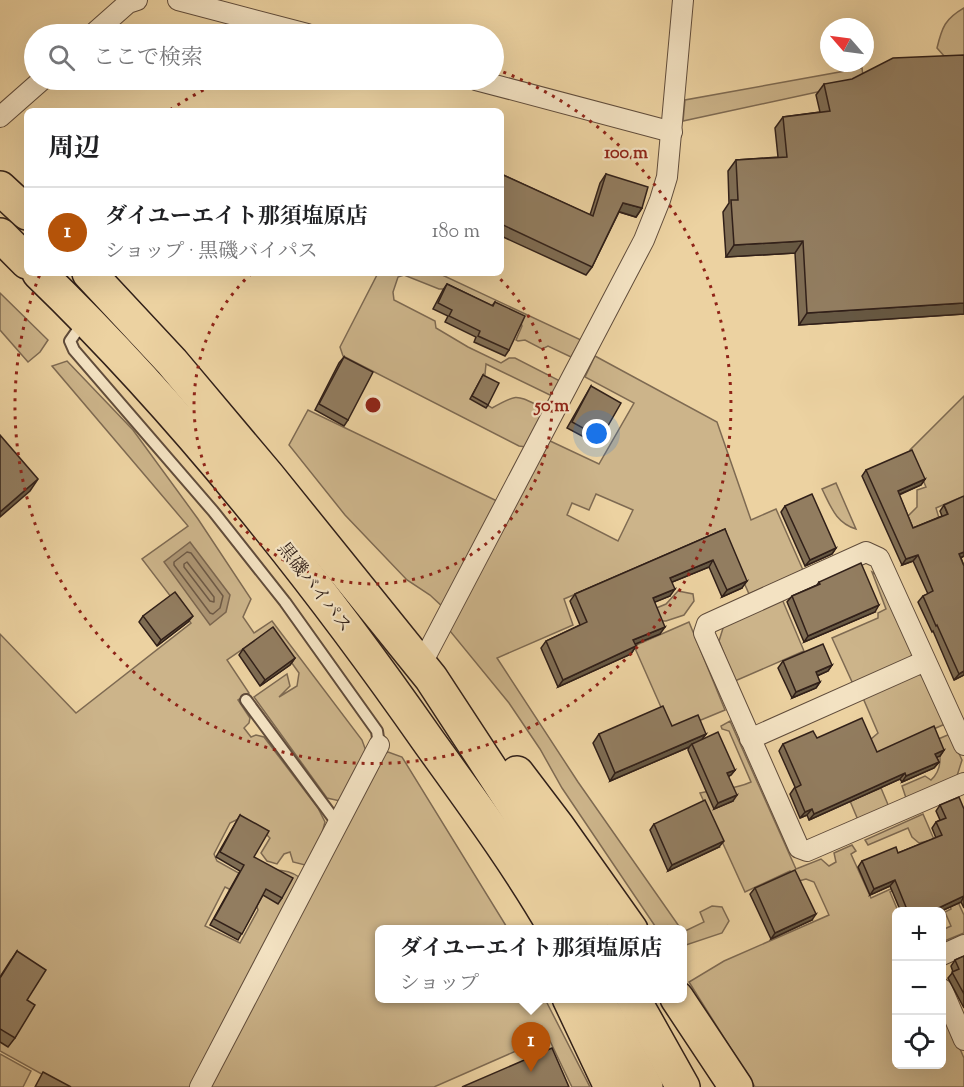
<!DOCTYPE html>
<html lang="ja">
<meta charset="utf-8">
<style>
body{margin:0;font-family:"Sorts Mill Goudy","Noto Serif JP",serif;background:#f6f6f6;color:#202124}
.controls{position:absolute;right:18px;bottom:18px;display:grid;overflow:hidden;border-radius:9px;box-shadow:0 6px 24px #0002}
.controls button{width:54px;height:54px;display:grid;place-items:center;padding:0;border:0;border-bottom:2px solid #e0e0e0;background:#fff;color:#202124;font:30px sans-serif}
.compass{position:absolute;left:820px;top:18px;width:54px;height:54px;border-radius:50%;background:#fff;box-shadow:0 6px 24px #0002;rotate:298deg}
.you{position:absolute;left:597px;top:434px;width:21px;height:21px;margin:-15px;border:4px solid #fff;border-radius:50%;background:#1a73e8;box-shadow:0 0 0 9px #1a73e833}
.badge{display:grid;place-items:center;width:39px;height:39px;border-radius:50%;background:#b45309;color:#fff;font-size:20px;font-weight:700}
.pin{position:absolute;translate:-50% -50px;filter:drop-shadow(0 2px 3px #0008)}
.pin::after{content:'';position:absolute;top:32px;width:21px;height:18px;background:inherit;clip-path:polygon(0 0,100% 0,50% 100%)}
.popup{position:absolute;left:375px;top:925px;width:312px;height:78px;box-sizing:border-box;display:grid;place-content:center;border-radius:9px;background:#fff;filter:drop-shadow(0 2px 4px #0005);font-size:20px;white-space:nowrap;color:#757577}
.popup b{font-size:22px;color:#202124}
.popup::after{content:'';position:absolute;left:50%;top:100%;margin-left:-12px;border:12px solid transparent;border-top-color:#fff}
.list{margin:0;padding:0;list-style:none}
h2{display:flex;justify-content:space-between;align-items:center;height:78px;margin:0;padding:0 24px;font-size:26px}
h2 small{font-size:20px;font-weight:400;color:#757577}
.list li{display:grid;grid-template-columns:39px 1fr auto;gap:18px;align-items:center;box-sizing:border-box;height:90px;padding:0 24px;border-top:2px solid #e0e0e0}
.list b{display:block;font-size:22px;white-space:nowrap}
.list p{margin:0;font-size:20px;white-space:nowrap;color:#757577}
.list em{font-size:20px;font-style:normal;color:#757577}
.icon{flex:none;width:33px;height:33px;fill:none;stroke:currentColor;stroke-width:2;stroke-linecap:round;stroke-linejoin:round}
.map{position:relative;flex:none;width:964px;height:1087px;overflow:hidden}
.search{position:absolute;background:#fff;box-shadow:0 6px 24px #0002;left:24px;top:24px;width:480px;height:66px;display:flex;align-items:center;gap:15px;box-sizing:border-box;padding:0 21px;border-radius:33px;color:#757577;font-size:22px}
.panel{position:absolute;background:#fff;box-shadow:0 6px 24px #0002;left:24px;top:108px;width:480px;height:168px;border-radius:9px}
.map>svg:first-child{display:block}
.green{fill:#ccb48a;stroke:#7e6a52;stroke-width:1.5;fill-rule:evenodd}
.water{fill:#ac9573;stroke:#7b664f;stroke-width:1.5}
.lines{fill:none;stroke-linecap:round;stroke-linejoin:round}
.shore{stroke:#6e5a46;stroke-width:1.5}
.service-casing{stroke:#604c3b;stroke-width:14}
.minor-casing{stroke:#604c3b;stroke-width:22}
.trunk-casing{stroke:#312019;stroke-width:36}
.service{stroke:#f3e2c2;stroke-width:10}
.minor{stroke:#f3e2c2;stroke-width:20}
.trunk{stroke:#ecd2a1;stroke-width:33}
.wall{fill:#7e6c53;stroke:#312019;stroke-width:1.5}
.shaded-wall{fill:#665843;stroke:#312019;stroke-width:1.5}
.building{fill:#927d60;stroke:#312019;stroke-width:1.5}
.ring{fill:none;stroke:#8f2418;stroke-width:3;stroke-dasharray:3 6}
.labels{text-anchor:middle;stroke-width:4.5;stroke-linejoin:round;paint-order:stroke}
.street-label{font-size:18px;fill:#312019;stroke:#f3e2c2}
.centre{fill:#8f2418;stroke:#f3e2c2;stroke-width:3}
.ring-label{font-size:18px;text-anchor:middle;font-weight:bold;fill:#8f2418;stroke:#f3e2c2;stroke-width:4.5;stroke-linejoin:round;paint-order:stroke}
</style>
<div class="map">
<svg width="964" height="1087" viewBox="0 0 964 1087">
<rect width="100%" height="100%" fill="#ecd2a1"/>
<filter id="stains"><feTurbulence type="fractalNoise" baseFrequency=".00333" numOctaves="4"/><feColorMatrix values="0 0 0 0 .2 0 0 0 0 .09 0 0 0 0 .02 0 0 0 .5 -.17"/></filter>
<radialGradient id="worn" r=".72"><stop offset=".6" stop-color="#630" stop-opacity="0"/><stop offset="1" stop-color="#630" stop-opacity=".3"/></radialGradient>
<g class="green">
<path d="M964 8V58L945 57 937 48C942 27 945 19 964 8Z"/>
<polygon points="862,68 863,76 845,86 683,121 685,100"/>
<path d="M378 273H438L581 340 571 357 548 346 542 349 525 340 518 341 516 340 522 326 520 320 446 289H439L404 275 398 277 393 292 394 300 435 321 436 328 468 347 501 363 509 358H515L560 381 552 396 486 364 485 374 477 399 492 408C518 393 516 395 543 408L544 414 526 447 519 446 343 356 340 347Z"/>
<polygon points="0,293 48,340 40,352 28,362 0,330"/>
<path d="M595 356 717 422 751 520 776 509 803 570 749 594 722 532 564 599 573 625 497 658 578 782 681 929H657L562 788 540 749 509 703 450 631 465 598 444 608 430 595 407 580 345 515 289 445 308 410 499 502 548 440 599 464 634 403 585 377ZM596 494 633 510 618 541 567 515 572 503 589 510Z"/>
<path d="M67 361 133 430 198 519 251 599 243 617 254 633 272 621 362 740 366 751 340 801 327 798 254 697 287 674 290 686 279 697 297 686 299 673 269 631 227 660 249 693 238 700 250 718 249 723 244 728 251 737 256 735 264 737 318 808 325 822 321 837 305 865 293 862 290 852 284 854 277 864 267 861 261 853 270 838 266 834 238 819 230 823 214 854 217 861 242 875C259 871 283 865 299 877L191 1087H65L0 1051V1042L9 1028 10 961 0 977V634L76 713 191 623 142 559 188 526 52 366ZM225 887 255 902 258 910 240 943 205 926Z"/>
<polygon points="964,396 964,496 936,508 939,518 909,531 905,519 917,507 917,490 926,487 910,450"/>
<path d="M836 483 856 529C836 523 831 507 822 489Z"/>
<polygon points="872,572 877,575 913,653 907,663 853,684 832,638 878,618 878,613 886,609"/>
<polygon points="678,591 693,594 694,601 684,615 666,621 625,621 666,604"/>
<polygon points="782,599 804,651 735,681 719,641 724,625"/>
<polygon points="689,622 725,710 672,732 634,646"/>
<polygon points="915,672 924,677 945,724 829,775 878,733 863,698"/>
<path d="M730 721 796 869 821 859 829 866 836 862 834 853 852 845 856 851 851 854 871 898 928 872 932 840 919 843 912 837 908 828 868 845 865 840 923 814 946 867 890 892 898 911 896 912V1064H942V1008L964 1058V1087H755L689 982 724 961 829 915 814 882 806 879 795 882 790 871 745 892 700 793C718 789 734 790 751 782L729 731 722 729 721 726Z"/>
<path d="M950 734 962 760 957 776 906 798 902 786 925 776 931 780C943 769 941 753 936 740Z"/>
<polygon points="388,752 402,757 508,929 380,930 380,998 545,999 590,1087 572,1087 548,1037 434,1087 210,1087 379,757"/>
<polygon points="881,788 889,807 858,820 850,801"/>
<polygon points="957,900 964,915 964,933 942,942 942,930 951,926 945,912 951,909 950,904"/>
<polygon points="712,906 722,907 729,921 722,933 683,946 683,932 704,922 700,912"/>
<polygon points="0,1054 31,1071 23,1087 0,1087"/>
</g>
<polygon class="water" points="190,542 230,595 226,612 210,625 164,562"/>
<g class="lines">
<g class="shore">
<polygon points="187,552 191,553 223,596 220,608 213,614 210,613 174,565 174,562"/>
<polygon points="187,562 214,597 214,602 210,601 184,567 184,564"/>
</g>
<g class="service-casing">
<g id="service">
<polyline points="84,321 70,341 74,350 213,511 285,602 377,731 379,745"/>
<polyline points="246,700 337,823"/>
</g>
</g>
<g class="minor-casing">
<g id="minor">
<polyline points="178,0 307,34"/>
<polyline points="93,34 128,3 137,0"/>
<polyline points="476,80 672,132"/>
<polyline points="0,117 42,80"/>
<polyline points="421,665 644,240 660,200 667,177 683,0"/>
<polyline points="750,739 925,661"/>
<polyline points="964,745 879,558 866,552 707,624 704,633 799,848 807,851 964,783"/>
<polyline points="942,955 964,945"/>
<polyline points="942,989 964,1040"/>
<polyline points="200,1087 379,745"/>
</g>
</g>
<g class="trunk-casing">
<g id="trunk">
<polyline points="0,188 27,213"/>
<polyline points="0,235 27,262"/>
<path d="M39 273C185 414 313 576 429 742 473 803 518 864 556 930"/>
<polyline points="89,273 172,362 268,476 431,678 518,811 592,930"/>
<polyline points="517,773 558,827 631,930"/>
<polyline points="569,998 611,1087"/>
<polyline points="596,998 646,1087"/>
<polyline points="633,998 683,1087"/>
<polyline points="677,998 736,1087"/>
</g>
</g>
<use href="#service" class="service"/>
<use href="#minor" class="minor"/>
<use href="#trunk" class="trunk"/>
</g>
<g class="wall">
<polygon points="824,84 964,314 799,325 795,253 726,257 723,212 729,203 728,171 736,160 778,157 775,128 783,117 820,112 816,95"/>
<polygon points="501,174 590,215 600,183 606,174 642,208 636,217 619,212 592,267 586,275 501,236"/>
<polygon points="447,284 492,306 495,302 509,350 505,356 474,342 476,337 445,322 448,316 433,309 443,290"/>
<polygon points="344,357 348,420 344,426 315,410 339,363"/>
<polygon points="483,375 488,405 486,408 470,399"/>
<polygon points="591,386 601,438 597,444 567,428"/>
<polygon points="866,470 925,479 921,485 899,495 913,528 942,516 940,511 944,505 964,556 961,558 964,566 964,675 954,680 933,631 932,632 918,602 923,596 928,594 913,561 902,565 862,476"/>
<polygon points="785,506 836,548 832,554 805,566 781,512"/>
<polygon points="725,529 742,588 722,597 709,567 672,582 670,596 654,602 660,634 635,644 636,646 631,654 558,687 541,648 546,641 580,625 570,601 575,594"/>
<polygon points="819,582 875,612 804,642 787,602 792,596 817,585"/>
<polygon points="143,616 188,622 157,646 139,622"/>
<polygon points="243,649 295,658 290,665 260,686 239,655"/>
<polygon points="783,661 832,665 828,671 817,676 820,682 816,688 792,698 778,668"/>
<polygon points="672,726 706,734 702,739 735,770 731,775 728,777 733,801 714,809 688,750 689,747 610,781 593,743 599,734"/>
<polygon points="817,738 877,752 944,750 940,756 937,757 939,762 934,768 902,782 900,779 809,820 807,815 800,818 790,794 795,787 779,751 783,744"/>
<polygon points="940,805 964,809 964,908 961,902 939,912 901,912 890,886 870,895 858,867 862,861 898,853 936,838 932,828 936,822 940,820 936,811"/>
<polygon points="240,815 254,857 282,898 278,904 263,895 238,940 210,925 240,871 216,857"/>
<polygon points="654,824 719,847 668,871 650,830"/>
<polygon points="755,888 812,920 771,939 750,894"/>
<polygon points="17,951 27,1000 15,1038 8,1047 0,1042 0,977"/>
<polygon points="964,956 964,1008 948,978 953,972 951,966 955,960"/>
</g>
<g class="shaded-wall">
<polygon points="623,203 642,208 636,217 617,211"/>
<polygon points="803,241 795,253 726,257 734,245"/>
<polygon points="964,303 964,314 799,325 807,313"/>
<polygon points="38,479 30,491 0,517 0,512"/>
<polygon points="925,479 921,485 893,497 898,491"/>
<polygon points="836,548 832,554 805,566 810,560"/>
<polygon points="964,552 964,556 955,560 959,554"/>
<polygon points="918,555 913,561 902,565 906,559"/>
<polygon points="713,560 709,567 665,585 670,578"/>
<polygon points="747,581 742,588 722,597 727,590"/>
<polygon points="675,589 670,596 648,605 653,598"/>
<polygon points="879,605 875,612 804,642 808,636"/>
<polygon points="193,616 188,622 157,646 161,640"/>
<polygon points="665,627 660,634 628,647 633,640"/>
<polygon points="636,646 631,654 558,687 563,680"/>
<polygon points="295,658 290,665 260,686 265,680"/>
<polygon points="832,665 828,671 812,678 816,672"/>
<polygon points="964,671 964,675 954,680 959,674"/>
<polygon points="820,682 816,688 792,698 796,692"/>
<polygon points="706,734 700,742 692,744 689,747 610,781 615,773"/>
<polygon points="944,750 940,756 931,760 935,754"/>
<polygon points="939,762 934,768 902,782 906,776"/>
<polygon points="735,770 731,775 723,779 727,773"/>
<polygon points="905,773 900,779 809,820 814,814"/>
<polygon points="737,795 733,801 714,809 718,803"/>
<polygon points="812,809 807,815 800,818 805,812"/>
<polygon points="724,841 719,847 668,871 672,865"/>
<polygon points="895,880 890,886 870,895 874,889"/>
<polygon points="964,896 961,902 939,912 930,912"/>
<polygon points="816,914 812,920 771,939 775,933"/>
</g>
<g class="building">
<polygon points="964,55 964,303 807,313 803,241 734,245 731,200 738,200 736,160 787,157 783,117 830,111 824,84 852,79 893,58"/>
<polygon points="501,174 593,216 606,174 648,187 642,208 623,203 592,267 501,224"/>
<polygon points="447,284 493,306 495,302 525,316 509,350 478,336 480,331 449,316 452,310 438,303"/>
<polygon points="344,357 373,372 348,420 319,404"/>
<polygon points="483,375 499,383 488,405 472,396"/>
<polygon points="591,386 621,403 601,438 572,422"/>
<polygon points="0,435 38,479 0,512"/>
<polygon points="912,450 925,479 898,491 913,528 948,514 944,505 964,496 964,552 959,554 964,566 964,671 959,674 937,625 936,626 923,596 933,591 918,555 906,559 866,470"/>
<polygon points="812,494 836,548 810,560 785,506"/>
<polygon points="725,529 747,581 727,590 713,560 670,578 675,589 653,598 665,627 633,640 636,646 563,680 546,641 587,622 575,594"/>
<polygon points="861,563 879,605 808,636 792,596 820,584 819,582"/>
<polygon points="175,592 193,616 161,640 143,616"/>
<polygon points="273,627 295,658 265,680 243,649"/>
<polygon points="823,644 832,665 816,672 820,682 796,692 783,661"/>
<polygon points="663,706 672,726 698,715 706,734 615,773 599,734"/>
<polygon points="862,718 877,752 934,726 944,750 935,754 939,762 906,776 905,773 814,814 812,809 805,812 795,788 801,785 783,744 813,731 817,738"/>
<polygon points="718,732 735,770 727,773 737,795 718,803 692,744"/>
<polygon points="959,797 964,809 964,896 930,912 908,912 895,880 874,889 862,861 896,847 898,853 942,835 936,822 946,818 940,805"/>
<polygon points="705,800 724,841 672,865 654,824"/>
<polygon points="240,815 269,831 254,857 293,878 282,898 266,889 242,934 214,919 244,865 220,852"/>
<polygon points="795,870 816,914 775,933 755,888"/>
<polygon points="17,951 46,970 27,1000 35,1005 15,1038 0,1029 0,978"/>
<polygon points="964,956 964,994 952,972 959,969 955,960"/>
<polygon points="552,1048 569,1087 462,1087"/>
<polygon points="43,1072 71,1087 35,1087"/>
</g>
<g class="ring">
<path d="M494 273A179 179 0 1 1 252 273"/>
<path d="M170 110A358 358 0 0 1 222 81M495 69A358 358 0 1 1 40 274"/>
</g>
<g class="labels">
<g class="street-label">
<text transform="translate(315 587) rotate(52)" y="6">黒磯バイパス</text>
</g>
</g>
<circle cx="373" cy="405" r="9" class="centre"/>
<g class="ring-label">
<text x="626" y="158">100 m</text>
<text x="552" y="411">50 m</text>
</g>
<rect width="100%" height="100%" filter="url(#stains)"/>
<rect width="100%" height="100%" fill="url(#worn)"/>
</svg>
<div class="controls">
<button>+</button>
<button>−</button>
<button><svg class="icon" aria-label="locate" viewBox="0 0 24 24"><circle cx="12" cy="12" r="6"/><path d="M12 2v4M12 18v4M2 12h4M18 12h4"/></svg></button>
</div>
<svg class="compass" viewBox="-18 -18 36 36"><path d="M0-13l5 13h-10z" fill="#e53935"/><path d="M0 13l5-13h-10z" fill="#757577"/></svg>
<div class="you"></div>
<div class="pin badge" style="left:531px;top:1072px">1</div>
<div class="popup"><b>ダイユーエイト那須塩原店</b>ショップ</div>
<div class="search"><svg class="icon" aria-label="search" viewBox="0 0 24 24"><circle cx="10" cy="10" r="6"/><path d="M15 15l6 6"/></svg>ここで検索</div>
<section class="panel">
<h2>周辺<small></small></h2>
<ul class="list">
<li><span class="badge">1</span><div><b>ダイユーエイト那須塩原店</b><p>ショップ · 黒磯バイパス</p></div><em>180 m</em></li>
</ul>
</section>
</div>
